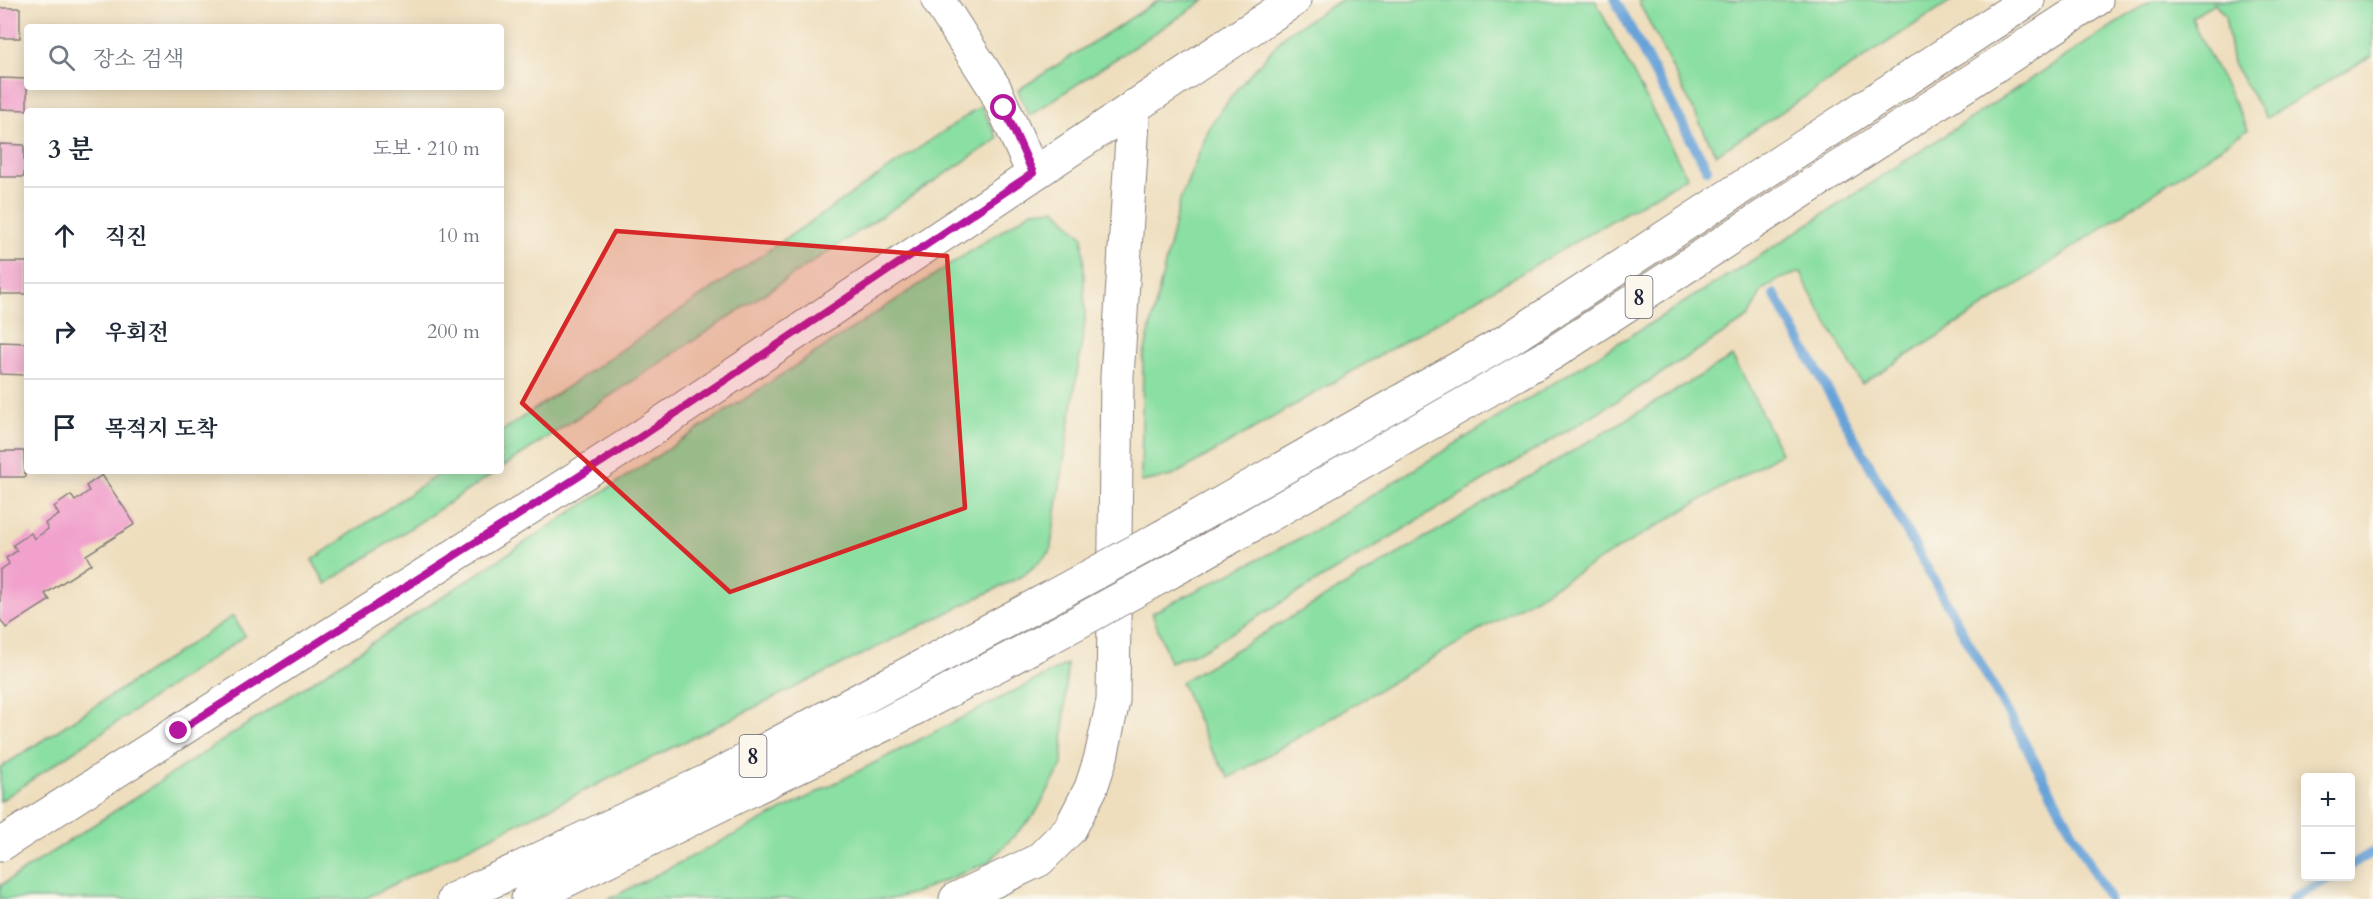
<!DOCTYPE html>
<html lang="ko">
<meta charset="utf-8">
<style>
body{margin:0;font-family:Cardo,"Noto Serif KR",serif;background:#f2f2f3;color:#1f2937}
.controls{position:absolute;right:18px;bottom:18px;display:grid;overflow:hidden;border-radius:6px;box-shadow:0 3px 15px #0003}
.controls button{width:54px;height:54px;display:grid;place-items:center;padding:0;border:0;border-bottom:2px solid #e0e1e3;background:#fff;color:#1f2937;font:30px sans-serif}
.stop{position:absolute;width:18px;height:18px;margin:-14px;border:4px solid #b5179e;border-radius:50%;background:#fff}
.stop.end{background:#b5179e;border-color:#fff;box-shadow:0 2px 6px #0008}
.list{margin:0;padding:0;list-style:none}
h2{display:flex;justify-content:space-between;align-items:center;height:78px;margin:0;padding:0 24px;font-size:26px}
h2 small{font-size:20px;font-weight:400;color:#747a83}
.list li{display:grid;grid-template-columns:39px 1fr auto;gap:18px;align-items:center;box-sizing:border-box;height:96px;padding:0 24px;border-top:2px solid #e0e1e3}
.list b{display:block;font-size:22px;white-space:nowrap}
.list em{font-size:20px;font-style:normal;color:#747a83}
.icon{flex:none;width:33px;height:33px;fill:none;stroke:currentColor;stroke-width:2;stroke-linecap:round;stroke-linejoin:round}
.map{position:relative;flex:none;width:2373px;height:899px;overflow:hidden}
.search{position:absolute;background:#fff;box-shadow:0 3px 15px #0003;left:24px;top:24px;width:480px;height:66px;display:flex;align-items:center;gap:15px;box-sizing:border-box;padding:0 21px;border-radius:6px;color:#747a83;font-size:22px}
.panel{position:absolute;background:#fff;box-shadow:0 3px 15px #0003;left:24px;top:108px;width:480px;height:366px;border-radius:6px}
.map>svg:first-child{display:block}
.green{fill:#8adfa2;stroke:#56806e;stroke-width:1.5}
.lines{fill:none;stroke-linecap:round;stroke-linejoin:round}
.stream{stroke:#68a3d8;stroke-width:10}
.building{fill:#f1a1cc}
.minor-casing{stroke:#88807c;stroke-width:35}
.major-casing{stroke:#88807c;stroke-width:35}
.highway-casing{stroke:#88807c;stroke-width:35}
.minor{stroke:#fff;stroke-width:33}
.major{stroke:#fff;stroke-width:33}
.highway{stroke:#fff;stroke-width:33}
.highway-bridge-casing{stroke:#88807c;stroke-width:35;stroke-linecap:butt}
.highway-bridge{stroke:#fff;stroke-width:33}
.route{stroke:#b5179e;stroke-width:8}
.marked{fill:#d62828;fill-opacity:0.2;stroke:#d62828;stroke-width:4.5;stroke-linejoin:round}
.labels{text-anchor:middle;stroke-width:4.5;stroke-linejoin:round;paint-order:stroke}
.shield{fill:#fbf7ec;stroke:#636270;stroke-width:1.5}
.shield-label{font-size:24px;font-weight:bold;fill:#22223b}
</style>
<div class="map">
<svg width="2373" height="899" viewBox="0 0 2373 899">
<rect width="100%" height="100%" fill="#fbf7ec"/>
<filter id="ink" filterUnits="userSpaceOnUse"><feTurbulence type="fractalNoise" baseFrequency=".0167" numOctaves="2"/><feDisplacementMap in="SourceGraphic" scale="12" xChannelSelector="R" yChannelSelector="G"/><feConvolveMatrix kernelMatrix="1 2 1 2 8 2 1 2 1" color-interpolation-filters="sRGB"/></filter>
<filter id="wash" filterUnits="userSpaceOnUse"><feTurbulence type="fractalNoise" baseFrequency=".008" numOctaves="4" result="noise"/><feDisplacementMap in="SourceGraphic" scale="24" xChannelSelector="R" yChannelSelector="G"/><feGaussianBlur stdDeviation="1.35" result="paint"/><feColorMatrix in="noise" values="0 0 0 0 0 0 0 0 0 0 0 0 0 0 0 0 0 1.4 0 .05"/><feComposite in="paint" operator="in"/></filter>
<g filter="url(#wash)">
<rect width="100%" height="100%" fill="#eedebe"/>
<g class="green">
<polygon points="1159,0 1205,0 1029,116 1018,90"/>
<polygon points="1341,0 1595,0 1687,177 1172,476 1141,482 1143,359 1180,200 1210,126 1237,89 1287,33"/>
<polygon points="1638,0 1952,0 1716,155"/>
<polygon points="2152,0 2373,0 2373,55 2266,118 2233,63 2225,16 2215,3 2192,17 2197,32 2248,129 2004,294 1862,384 1809,291 1801,272 1780,279 1762,290 1748,318 1635,390 1201,651 1170,662 1152,613 1316,530 1764,253"/>
<polygon points="981,106 998,139 501,468 501,432"/>
<polygon points="1055,209 1083,237 1085,321 1050,552 1024,575 364,899 0,899 0,886 1032,211"/>
<polygon points="1732,357 1743,375 1781,453 1229,778 1210,748 1181,682"/>
<polygon points="443,471 497,471 326,584 312,560"/>
<polygon points="233,616 245,636 0,801 0,768"/>
<polygon points="1067,664 1062,765 1035,814 989,862 917,892 892,899 609,899"/>
</g>
<g class="lines">
<g class="stream">
<polyline points="1615,0 1707,169"/>
<polyline points="1774,294 2014,724 2109,899"/>
<polyline points="2350,866 2373,852"/>
<polyline points="2292,899 2333,876"/>
</g>
</g>
<g id="blocks">
<g class="building">
<rect x="0" y="8" width="20" height="30"/>
<polygon points="0,78 27,79 27,110 0,109"/>
<polygon points="0,144 24,145 24,177 0,177"/>
<rect x="0" y="262" width="27" height="32"/>
<polygon points="0,342 27,343 27,375 0,374"/>
<polygon points="0,451 24,451 25,477 0,477"/>
<polygon points="102,475 135,524 86,555 91,564 45,594 50,600 6,628 0,619 0,570 9,564 6,558 17,551 13,545 31,533 34,539 48,529 45,523 59,515 54,507 71,495 75,501 89,491 86,486"/>
</g>
</g>
</g>
<g filter="url(#ink)">
<use href="#blocks" fill-opacity="0" stroke="#88807c" stroke-width="1.5"/>
<g class="lines">
<g class="minor-casing">
<polyline id="minor" points="938,0 994,87 1033,173"/>
</g>
<g class="major-casing">
<polyline id="major" points="0,845 636,440 1294,0"/>
</g>
<g class="highway-casing">
<g id="highway">
<polyline points="1160,538 1508,340 2028,0"/>
<polyline points="1168,573 1553,353 2096,0"/>
<polyline points="454,899 707,781 1046,600"/>
<polyline points="528,899 887,723 1049,638"/>
<polyline points="956,899 1039,860 1070,829 1091,788 1101,757 1113,701 1117,377 1134,106"/>
</g>
</g>
<use href="#minor" class="minor"/>
<use href="#major" class="major"/>
<use href="#highway" class="highway"/>
<g class="highway-bridge-casing">
<g id="highway-bridge">
<polyline points="1046,600 1160,538"/>
<polyline points="1049,638 1168,573"/>
</g>
</g>
<use href="#highway-bridge" class="highway-bridge"/>
</g>
</g>
<g class="lines" filter="url(#ink)">
<polyline class="route" points="179,731 636,440 1033,173 1004,108"/>
</g>
<path class="marked" d="M616 231 947 256 965 508 730 592 522 403Z"/>
<g class="labels">
<g class="shield">
<rect x="1625.5" y="276" width="27" height="42" rx="4.5"/>
<rect x="739.5" y="735" width="27" height="42" rx="4.5"/>
</g>
<g class="shield-label">
<text x="1639" y="305">8</text>
<text x="753" y="764">8</text>
</g>
</g>
</svg>
<div class="controls">
<button>+</button>
<button>−</button>
</div>
<div class="stop" style="left:1004px;top:108px"></div>
<div class="stop end" style="left:179px;top:731px"></div>
<div class="search"><svg class="icon" aria-label="search" viewBox="0 0 24 24"><circle cx="10" cy="10" r="6"/><path d="M15 15l6 6"/></svg>장소 검색</div>
<section class="panel">
<h2>3 분<small>도보 · 210 m</small></h2>
<ul class="list">
<li><svg class="icon" aria-label="ahead" viewBox="0 0 24 24"><path d="M12 20V5M6 11l6-6 6 6"/></svg><div><b>직진</b></div><em>10 m</em></li>
<li><svg class="icon" aria-label="right" viewBox="0 0 24 24"><path d="M7 20v-9h11M14 6l5 5-5 5"/></svg><div><b>우회전</b></div><em>200 m</em></li>
<li><svg class="icon" aria-label="arrive" viewBox="0 0 24 24"><path d="M6 21V4h12l-3 4 3 4H6"/></svg><div><b>목적지 도착</b></div></li>
</ul>
</section>
</div>
